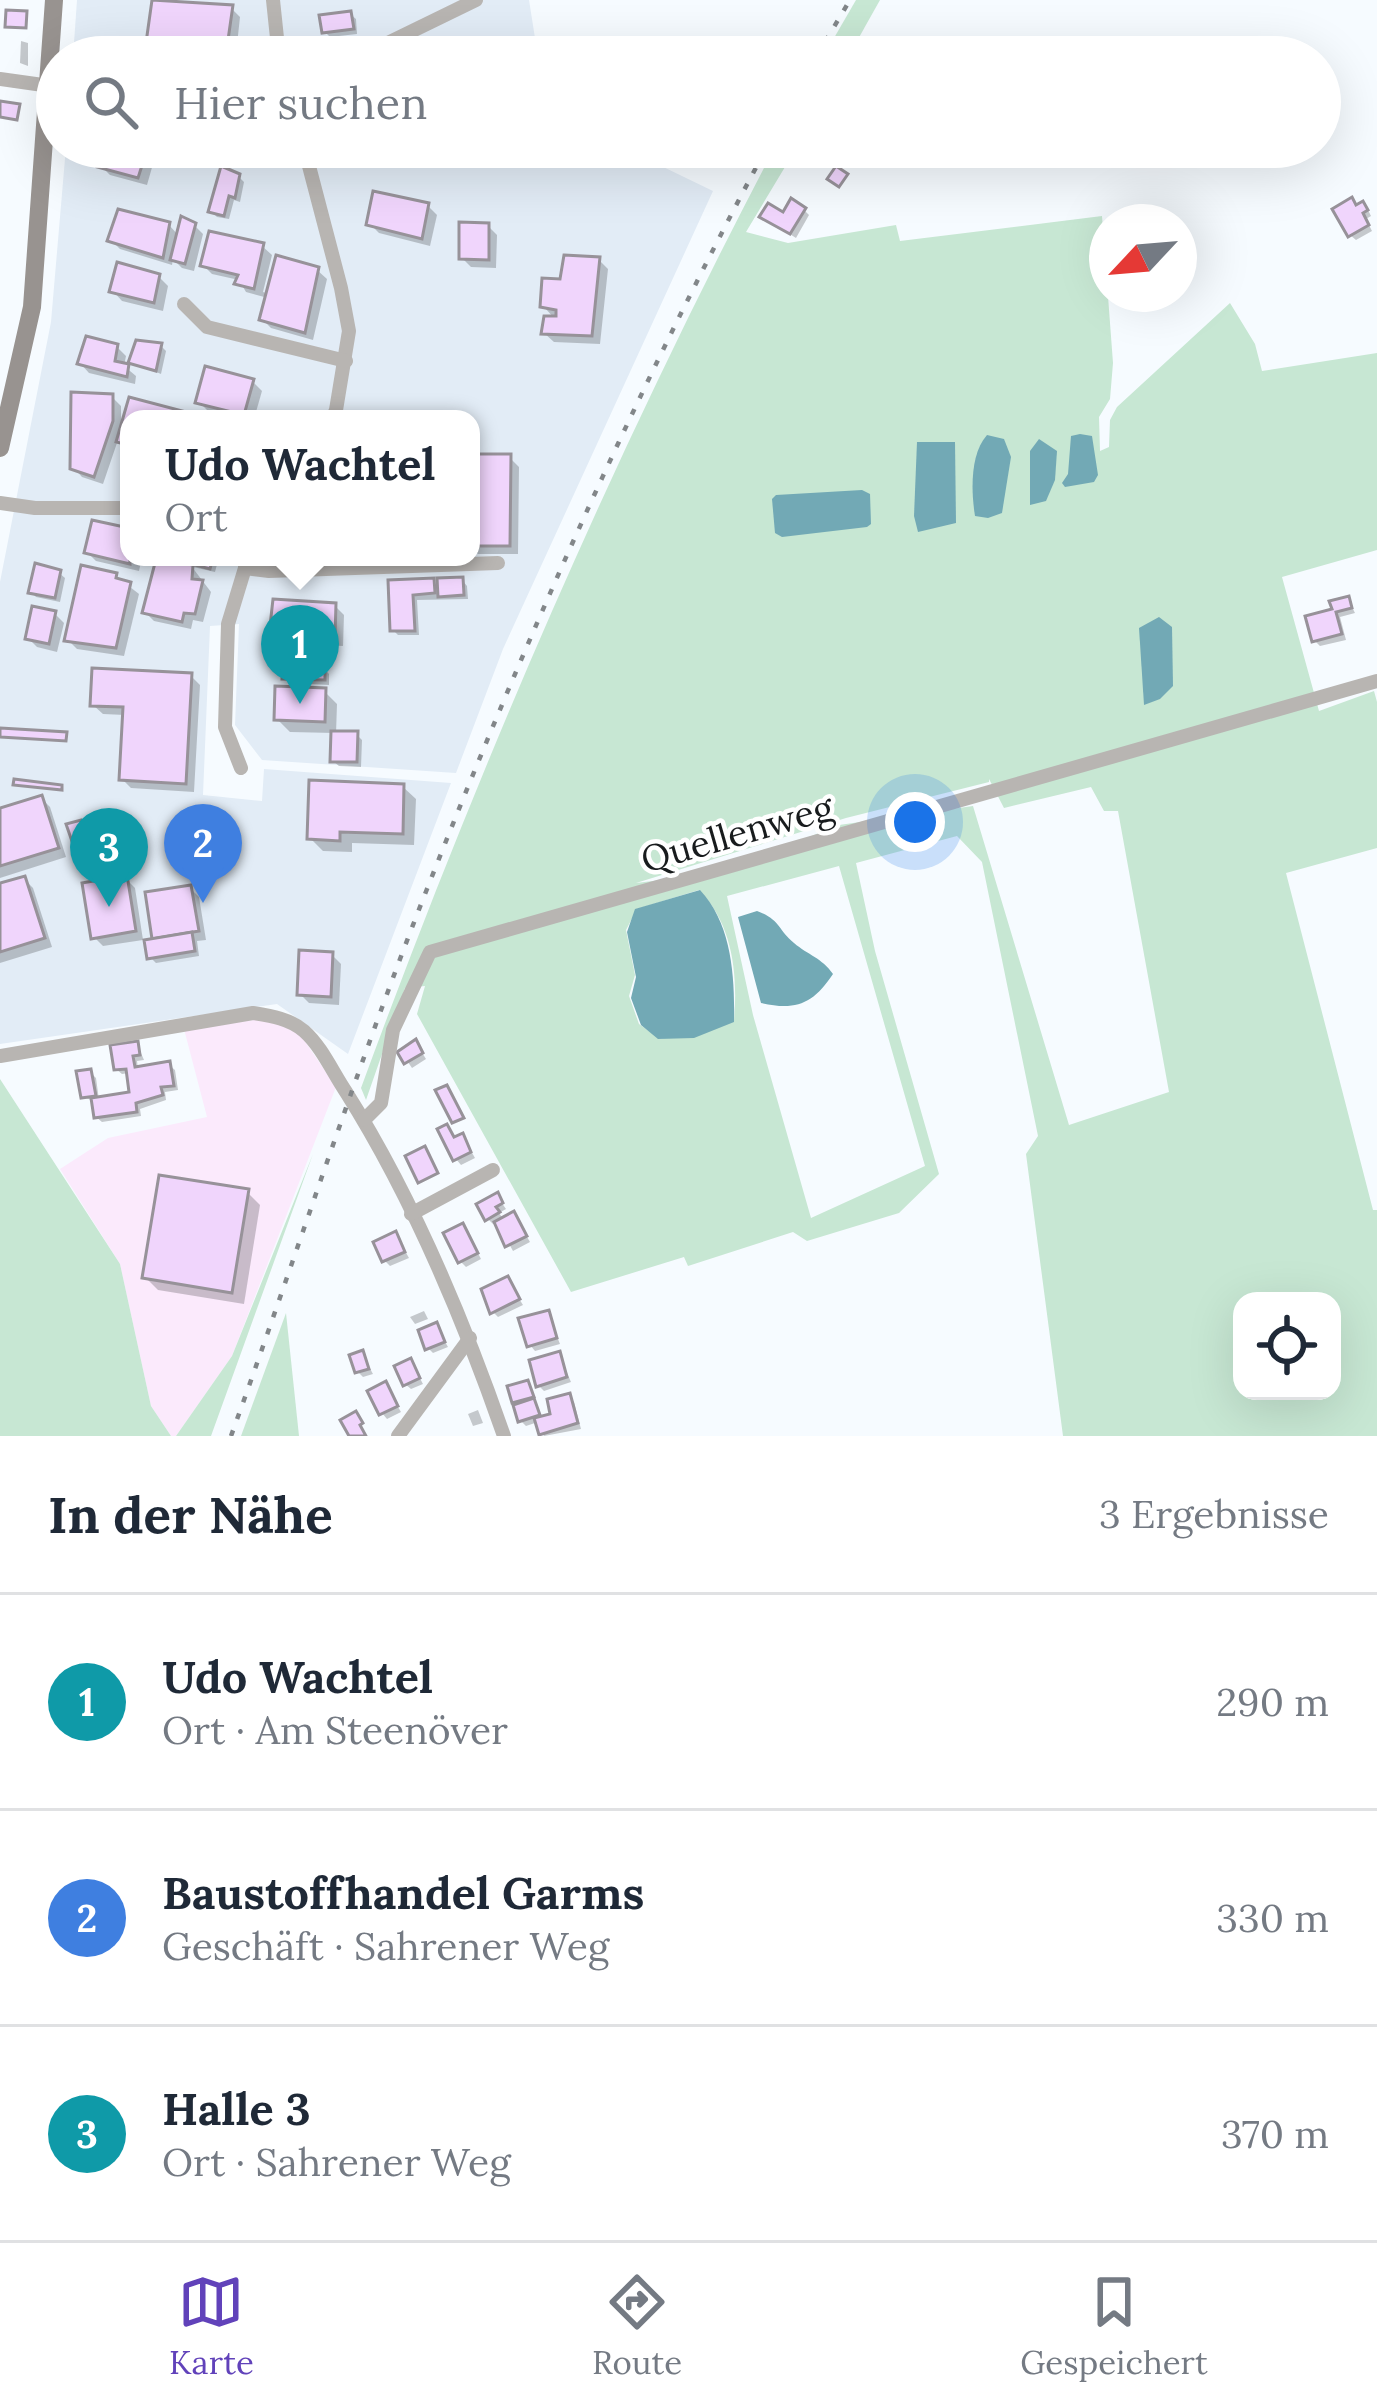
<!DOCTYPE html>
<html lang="de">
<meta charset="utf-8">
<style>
body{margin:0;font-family:Lora,serif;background:#f2f2f3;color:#1f2937}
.controls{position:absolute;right:36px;bottom:36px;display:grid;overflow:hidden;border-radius:24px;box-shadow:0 12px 48px #0002}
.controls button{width:108px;height:108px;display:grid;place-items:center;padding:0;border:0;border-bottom:3px solid #e0e1e3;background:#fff;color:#1f2937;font:60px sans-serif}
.compass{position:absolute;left:1089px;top:204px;width:108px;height:108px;border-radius:50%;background:#fff;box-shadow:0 12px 48px #0002;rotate:244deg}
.you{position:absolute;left:915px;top:822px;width:42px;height:42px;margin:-30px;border:9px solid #fff;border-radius:50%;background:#1a73e8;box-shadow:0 0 0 18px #1a73e833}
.badge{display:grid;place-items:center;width:78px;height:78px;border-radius:50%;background:#6142ba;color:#fff;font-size:39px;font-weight:700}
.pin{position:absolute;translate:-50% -99px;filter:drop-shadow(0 3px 6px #0008)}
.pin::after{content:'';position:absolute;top:63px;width:42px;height:36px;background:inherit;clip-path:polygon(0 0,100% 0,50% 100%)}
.popup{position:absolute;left:120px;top:410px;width:360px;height:156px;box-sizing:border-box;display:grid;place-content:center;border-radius:24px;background:#fff;filter:drop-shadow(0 3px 9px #0005);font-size:39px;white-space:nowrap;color:#747a83}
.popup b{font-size:45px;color:#1f2937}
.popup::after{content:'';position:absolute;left:50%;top:100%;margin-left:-24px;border:24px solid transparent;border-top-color:#fff}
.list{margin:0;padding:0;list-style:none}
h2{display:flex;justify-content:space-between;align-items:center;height:156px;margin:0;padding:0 48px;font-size:51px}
h2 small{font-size:39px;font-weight:400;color:#747a83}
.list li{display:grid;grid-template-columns:78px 1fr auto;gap:36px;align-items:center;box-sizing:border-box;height:216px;padding:0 48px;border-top:3px solid #e0e1e3}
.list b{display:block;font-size:45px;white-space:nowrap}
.list p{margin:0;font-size:39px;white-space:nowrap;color:#747a83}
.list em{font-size:39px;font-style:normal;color:#747a83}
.icon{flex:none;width:66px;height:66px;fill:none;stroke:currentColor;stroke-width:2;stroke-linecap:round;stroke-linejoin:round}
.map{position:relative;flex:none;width:1377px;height:1436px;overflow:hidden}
.search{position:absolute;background:#fff;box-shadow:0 12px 48px #0002;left:36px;right:36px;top:36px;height:132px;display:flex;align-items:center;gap:30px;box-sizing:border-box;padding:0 42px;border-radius:66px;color:#747a83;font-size:45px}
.sheet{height:804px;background:#fff}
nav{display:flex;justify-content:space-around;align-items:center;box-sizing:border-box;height:168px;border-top:3px solid #e0e1e3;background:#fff;font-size:33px;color:#747a83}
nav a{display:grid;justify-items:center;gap:6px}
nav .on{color:#6142ba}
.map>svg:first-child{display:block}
.built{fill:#e2ecf6;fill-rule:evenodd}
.industrial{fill:#fbeafc}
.green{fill:#c7e7d3;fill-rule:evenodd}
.water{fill:#72a9b5}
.shadow{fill:#0003}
.building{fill:#f0d5fc;stroke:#979299;stroke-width:3}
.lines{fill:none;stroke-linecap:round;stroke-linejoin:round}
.street{stroke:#b8b5b2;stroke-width:14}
.secondary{stroke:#989390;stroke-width:18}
.rail{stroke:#828689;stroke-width:4.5;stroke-dasharray:6 12;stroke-linecap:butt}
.labels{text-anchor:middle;stroke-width:9;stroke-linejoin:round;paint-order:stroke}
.street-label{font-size:36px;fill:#181b1d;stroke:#fff}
</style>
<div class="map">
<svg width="1377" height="1436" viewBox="0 0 1377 1436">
<rect width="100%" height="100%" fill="#f6fbff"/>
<g class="built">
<polygon points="77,0 529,0 538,57 73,57"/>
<path d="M66 147H622L713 191 503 649 456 773 262 760 235 725 239 624 210 626 203 795 262 801 264 769 451 783 348 1054 277 1004 0 1044V582L51 322ZM129 419H471V557H129Z"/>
</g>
<polygon class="industrial" points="269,1018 300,1034 336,1087 232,1356 176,1436 171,1436 151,1406 120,1264 60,1169 108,1138 207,1117 184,1029"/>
<g class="green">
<polygon points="856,0 880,0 848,57 823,57"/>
<path d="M775 147H797L746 232 788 243 896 225 900 241 1102 216 1113 363 1110 399 1099 417 1100 451 1109 447 1110 420 1117 407 1230 303 1255 344 1262 371 1377 353V550L1282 577 1319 711 1374 691 1377 702V848L1286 873 1373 1210H1377V1436H1063L1026 1154 1038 1136 982 862 957 836 856 863 875 951 939 1174 899 1213 807 1241 793 1232 688 1266 684 1257 571 1292 417 1014 425 986 405 988 366 1100 361 1088C479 766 615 451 775 147ZM989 779 1004 808 1091 787 1104 811H1118L1169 1092 1069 1125 973 806 839 825 719 873 636 883 846 818 989 782ZM839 866 925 1166 811 1218 753 1015 727 896ZM699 890C733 924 738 975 734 1021L660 1039 639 1024 629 996 635 975 626 930 637 909ZM1242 1301H1332V1391H1242Z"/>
<polygon points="0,1079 120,1264 151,1406 171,1436 0,1436"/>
<polygon points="313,1154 211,1436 176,1436 232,1356"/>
<polygon points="286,1313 299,1436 241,1436"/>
</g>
<g class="water">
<polygon points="1080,434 1092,436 1098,475 1094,482 1065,487 1062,483 1068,474 1071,436"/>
<path d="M987 435 1004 439 1011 457 1002 513 988 518 975 516C971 491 970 454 987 435Z"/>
<polygon points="1039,439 1057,451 1055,480 1046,501 1030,505 1030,451"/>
<polygon points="917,442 955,442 956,523 918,532 914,516"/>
<polygon points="862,490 870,494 871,524 867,527 782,537 775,533 772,499 776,495"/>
<polygon points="1159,617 1172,627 1173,686 1160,699 1144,705 1139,628"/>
<path d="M700 890C732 924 735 977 734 1022L694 1038 658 1039 641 1025 631 998 636 977 627 932 635 909Z"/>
<path d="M757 911C781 920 777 929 794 943 808 955 822 958 833 974 813 1004 796 1011 761 1003L738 917Z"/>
</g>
<g class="shadow">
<polygon points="231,8 240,17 236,54 197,50 196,57 156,57 148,49"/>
<polygon points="350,14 356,19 357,34 330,37 325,32"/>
<polygon points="21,41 28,43 28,66 20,63"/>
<polygon points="106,147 148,147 146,157 153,164 147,185 110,175 101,166"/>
<polygon points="208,147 267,147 265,160 235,152 233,159 214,155"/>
<polygon points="239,177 244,182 240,202 234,200 229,219 217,217 211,211"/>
<polygon points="428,206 437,215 430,246 379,233 370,224"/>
<polygon points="1358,207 1368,210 1371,216 1366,219 1372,231 1356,240 1350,235"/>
<polygon points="804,210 809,215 796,238 763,217"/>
<polygon points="169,225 179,236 194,225 203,234 194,271 182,268 173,259 172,265 120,249 111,240"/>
<polygon points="488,226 497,235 496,268 471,267 462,258"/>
<polygon points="262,246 272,255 263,292 269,294 317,270 327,279 313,340 271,328 262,319 268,298 246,292 239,280 212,274 203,265"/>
<polygon points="599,260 608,269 600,344 554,342 544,333 556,320 543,306 562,282"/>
<polygon points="159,277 168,286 163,311 122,301 113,291"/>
<polygon points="160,345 166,351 161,374 132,362"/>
<polygon points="116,346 126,356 124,366 136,376 135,384 89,373 80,363"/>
<polygon points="253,382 262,391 254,419 208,411 199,402"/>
<polygon points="112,397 121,406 121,430 131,401 194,419 129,419 129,450 118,440 103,484 82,477 73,467"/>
<polygon points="509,457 519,467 518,554 478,554 471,547 471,513 476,513"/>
<polygon points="87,552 129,557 142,557 139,571 96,561"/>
<polygon points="189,557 219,557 215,572 193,567"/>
<polygon points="192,567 211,592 203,622 193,620 191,629 154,621 145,612"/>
<polygon points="59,573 65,578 60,602 36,597 31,592"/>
<polygon points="116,576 139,594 124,656 77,649 68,640"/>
<polygon points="462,580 467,586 468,599 417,600 419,635 398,635 393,630 391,583 432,581 441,589"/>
<polygon points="1348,599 1355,613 1340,617 1346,640 1320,646 1315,641"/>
<polygon points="335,606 344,615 343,646 281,643 272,634"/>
<polygon points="55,614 64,623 57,652 37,647 28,638"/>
<polygon points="324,668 329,674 329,685 291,683 285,678"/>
<polygon points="191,676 200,685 194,792 131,788 122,779 125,715 103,714 93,705"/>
<polygon points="324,691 337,704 336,734 356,734 362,740 361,767 339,766 333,761 334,733 290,732 277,719"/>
<polygon points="403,787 416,799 414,845 352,843 352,852 323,851 310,838"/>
<polygon points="41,798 50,807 66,857 0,878 0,811"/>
<polygon points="80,823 90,832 97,854 86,858 77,848"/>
<polygon points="24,879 33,888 52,947 0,963 0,886"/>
<polygon points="126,879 135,888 143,940 103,946 94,937"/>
<polygon points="190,888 199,897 206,940 197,941 199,956 156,963 150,957 156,941"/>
<polygon points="332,955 341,964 339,1005 309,1003 300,994"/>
<polygon points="416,1043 426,1059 412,1068 401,1052"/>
<polygon points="137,1044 144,1060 137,1061 138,1069 169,1065 175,1070 178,1090 165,1092 166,1100 140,1109 141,1116 102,1122 96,1117 94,1101 83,1097 90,1072 96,1078 99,1100 133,1095 129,1073 122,1074 116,1069"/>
<polygon points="463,1137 475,1158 461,1165 456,1159 455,1140"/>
<polygon points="247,1192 260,1205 244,1304 158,1290 145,1277"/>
<polygon points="497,1196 506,1209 499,1213 504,1220 514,1215 530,1242 513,1251 497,1222 493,1224 488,1219"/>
<polygon points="467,1232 481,1259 466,1267 461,1262"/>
<polygon points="396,1235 409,1258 390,1266 385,1261"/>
<polygon points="507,1279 523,1305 498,1317 493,1312"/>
<polygon points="424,1311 428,1319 415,1324 410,1317"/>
<polygon points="548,1314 560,1344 535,1351 530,1345"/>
<polygon points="436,1326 448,1347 433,1353 428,1348"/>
<polygon points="362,1354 373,1374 363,1377 358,1372"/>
<polygon points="559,1354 571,1382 544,1391 538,1385"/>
<polygon points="411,1362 423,1384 411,1389 405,1384"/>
<polygon points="527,1383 543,1419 554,1416 569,1396 574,1402 581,1429 544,1436 538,1422 526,1426 521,1421 511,1388"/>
<polygon points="385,1385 401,1412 387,1419 382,1413"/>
<polygon points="478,1410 483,1423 473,1426 468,1414"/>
</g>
<g class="building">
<polygon points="152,0 233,5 227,47 188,42 188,54 145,50"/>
<polygon points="6,10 27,11 26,28 5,27"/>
<polygon points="351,11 354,29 322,33 319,15"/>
<polygon points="0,101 20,104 17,120 0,117"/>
<polygon points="102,147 138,147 146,153 138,178 97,167"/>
<polygon points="206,147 262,147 260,156 229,149 227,155 205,150"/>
<polygon points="221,166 240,174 235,198 229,196 224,216 208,212"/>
<polygon points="836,166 848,174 839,187 827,179"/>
<polygon points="373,191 429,203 422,239 366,225"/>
<polygon points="1352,197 1356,205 1363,201 1368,210 1363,213 1369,225 1348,237 1332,209"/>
<polygon points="791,198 806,208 790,234 759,217 768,203 783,212"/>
<polygon points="118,209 170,222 163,258 107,241"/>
<polygon points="181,216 196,223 185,264 170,260"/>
<polygon points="459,222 489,223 489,260 459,259"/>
<polygon points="209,231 264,243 254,289 234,284 238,275 200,266"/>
<polygon points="276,255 319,267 305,333 259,320"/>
<polygon points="564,255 600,257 592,336 541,334 544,316 556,316 556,310 540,307 542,278 560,279"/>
<polygon points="117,262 160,274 154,303 109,292"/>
<polygon points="86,336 118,344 115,361 129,364 127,377 77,364"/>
<polygon points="136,340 162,343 156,371 128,363"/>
<polygon points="205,366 254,379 244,415 195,403"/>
<polygon points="71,392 113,394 113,421 94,477 70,469"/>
<polygon points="129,397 194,414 193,419 129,419 129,445 116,442"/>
<polygon points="473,454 511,454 510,546 471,546"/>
<polygon points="92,520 129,528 130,564 84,553"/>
<polygon points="186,557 213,557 210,569 184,562"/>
<polygon points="156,559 193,565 192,579 203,580 195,614 184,613 182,622 142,613"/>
<polygon points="35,563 61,570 55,598 28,593"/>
<polygon points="81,565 117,573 116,578 131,582 116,648 64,641"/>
<polygon points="463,577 464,595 438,597 437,578"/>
<polygon points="434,578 435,593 413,595 415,631 390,631 388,580"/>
<polygon points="1349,596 1352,608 1336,612 1342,634 1312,642 1305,616 1332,609 1329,601"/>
<polygon points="273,599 336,603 335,638 269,635"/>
<polygon points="32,606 56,611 49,644 25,639"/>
<polygon points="283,664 325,666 325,680 282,679"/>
<polygon points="92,668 192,673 186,784 119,780 123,707 90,706"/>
<polygon points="275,686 326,688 325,722 274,720"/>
<polygon points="0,728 67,732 66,741 0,737"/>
<polygon points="331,731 358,731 357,762 330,762"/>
<polygon points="14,779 62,785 62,790 13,785"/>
<polygon points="309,780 404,784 403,834 340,832 340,841 307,839"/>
<polygon points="42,795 59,848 0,866 0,808"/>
<polygon points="81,820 89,846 75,850 66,824"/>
<polygon points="127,875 136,931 91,939 82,883"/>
<polygon points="25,876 45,938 0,952 0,883"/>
<polygon points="191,885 199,931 152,939 145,892"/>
<polygon points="192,932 195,951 147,959 144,940"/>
<polygon points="299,950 333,952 331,997 297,995"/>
<polygon points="416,1039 423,1053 404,1064 397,1052"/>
<polygon points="138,1041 140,1055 133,1056 135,1067 170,1061 174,1086 161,1087 163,1095 136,1103 137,1112 94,1118 91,1098 129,1092 126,1069 114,1070 110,1045"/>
<polygon points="91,1069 96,1096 81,1098 76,1071"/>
<polygon points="447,1085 464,1118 452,1123 435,1090"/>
<polygon points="447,1124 454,1137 463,1133 471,1152 453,1161 437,1129"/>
<polygon points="425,1146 438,1173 418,1183 405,1156"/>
<polygon points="159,1175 249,1189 232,1293 142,1278"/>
<polygon points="498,1192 503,1203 496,1207 500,1212 485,1221 476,1204"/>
<polygon points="514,1211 527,1236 505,1247 494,1222"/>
<polygon points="463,1223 478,1253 458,1263 443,1233"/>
<polygon points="396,1231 405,1252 382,1262 373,1242"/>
<polygon points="508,1276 520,1299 490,1314 481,1289"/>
<polygon points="549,1310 557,1338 527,1347 518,1318"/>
<polygon points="437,1322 445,1342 425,1350 418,1330"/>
<polygon points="363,1350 369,1369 355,1373 349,1355"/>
<polygon points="560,1351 567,1377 536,1387 529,1360"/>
<polygon points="411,1358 420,1378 403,1386 394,1366"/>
<polygon points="528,1380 534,1397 512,1403 507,1386"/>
<polygon points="386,1381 398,1406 379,1415 367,1391"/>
<polygon points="570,1393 578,1423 539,1435 534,1418 550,1414 547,1399"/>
<polygon points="534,1398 540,1415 518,1422 513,1405"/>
<polygon points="356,1411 363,1423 360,1425 366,1436 349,1436 340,1420"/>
</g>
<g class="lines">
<g class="street">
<polyline points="273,0 279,57"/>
<polyline points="359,57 476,0"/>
<polyline points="0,79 57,87"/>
<polyline points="304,147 341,288 349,331 336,410 332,419"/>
<polyline points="184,304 207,327 346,361"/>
<polyline points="0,503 35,508 129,508"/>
<polyline points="245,568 269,571 498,563"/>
<polyline points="241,768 225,727 228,624 245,568 245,557"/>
<path d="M0 1056 253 1013C272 1016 290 1019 304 1031 322 1047 333 1073 346 1092 413 1198 463 1318 504 1436"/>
<polyline points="364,1120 381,1103 393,1030 430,952 1377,681"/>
<polyline points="411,1214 493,1170"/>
<polyline points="398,1436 470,1338"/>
</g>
<polyline class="secondary" points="0,448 32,307 54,0"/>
<g class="rail">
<polyline points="816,57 850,0"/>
<path d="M231 1436C297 1254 356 1069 427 889 527 635 638 387 767 147"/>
</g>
</g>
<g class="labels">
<g class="street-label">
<text transform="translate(737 833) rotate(-16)" y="13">Quellenweg</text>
</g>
</g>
</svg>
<div class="controls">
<button><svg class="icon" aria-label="locate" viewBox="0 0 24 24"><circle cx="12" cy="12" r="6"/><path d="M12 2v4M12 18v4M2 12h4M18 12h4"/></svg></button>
</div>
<svg class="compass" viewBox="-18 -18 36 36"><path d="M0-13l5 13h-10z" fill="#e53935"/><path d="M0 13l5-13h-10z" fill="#747a83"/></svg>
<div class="you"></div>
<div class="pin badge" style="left:300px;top:704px;background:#0f9aa8">1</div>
<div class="popup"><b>Udo Wachtel</b>Ort</div>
<div class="pin badge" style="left:203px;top:903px;background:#3f7fe0">2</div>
<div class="pin badge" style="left:109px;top:907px;background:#0f9aa8">3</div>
<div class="search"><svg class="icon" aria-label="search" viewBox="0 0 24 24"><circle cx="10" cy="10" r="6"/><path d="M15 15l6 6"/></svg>Hier suchen</div>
</div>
<section class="sheet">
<h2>In der Nähe<small>3 Ergebnisse</small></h2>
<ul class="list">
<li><span class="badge" style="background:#0f9aa8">1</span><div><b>Udo Wachtel</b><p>Ort · Am Steenöver</p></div><em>290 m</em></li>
<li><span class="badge" style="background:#3f7fe0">2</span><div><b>Baustoffhandel Garms</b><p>Geschäft · Sahrener Weg</p></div><em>330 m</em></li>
<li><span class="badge" style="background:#0f9aa8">3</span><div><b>Halle 3</b><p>Ort · Sahrener Weg</p></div><em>370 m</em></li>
</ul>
</section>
<nav>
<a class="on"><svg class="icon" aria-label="map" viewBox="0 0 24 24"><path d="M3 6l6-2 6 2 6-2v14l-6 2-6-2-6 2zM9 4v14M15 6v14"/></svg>Karte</a>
<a><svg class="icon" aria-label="directions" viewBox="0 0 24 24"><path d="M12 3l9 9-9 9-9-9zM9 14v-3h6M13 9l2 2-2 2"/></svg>Route</a>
<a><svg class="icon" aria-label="saved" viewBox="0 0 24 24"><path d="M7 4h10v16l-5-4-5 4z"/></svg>Gespeichert</a>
</nav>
